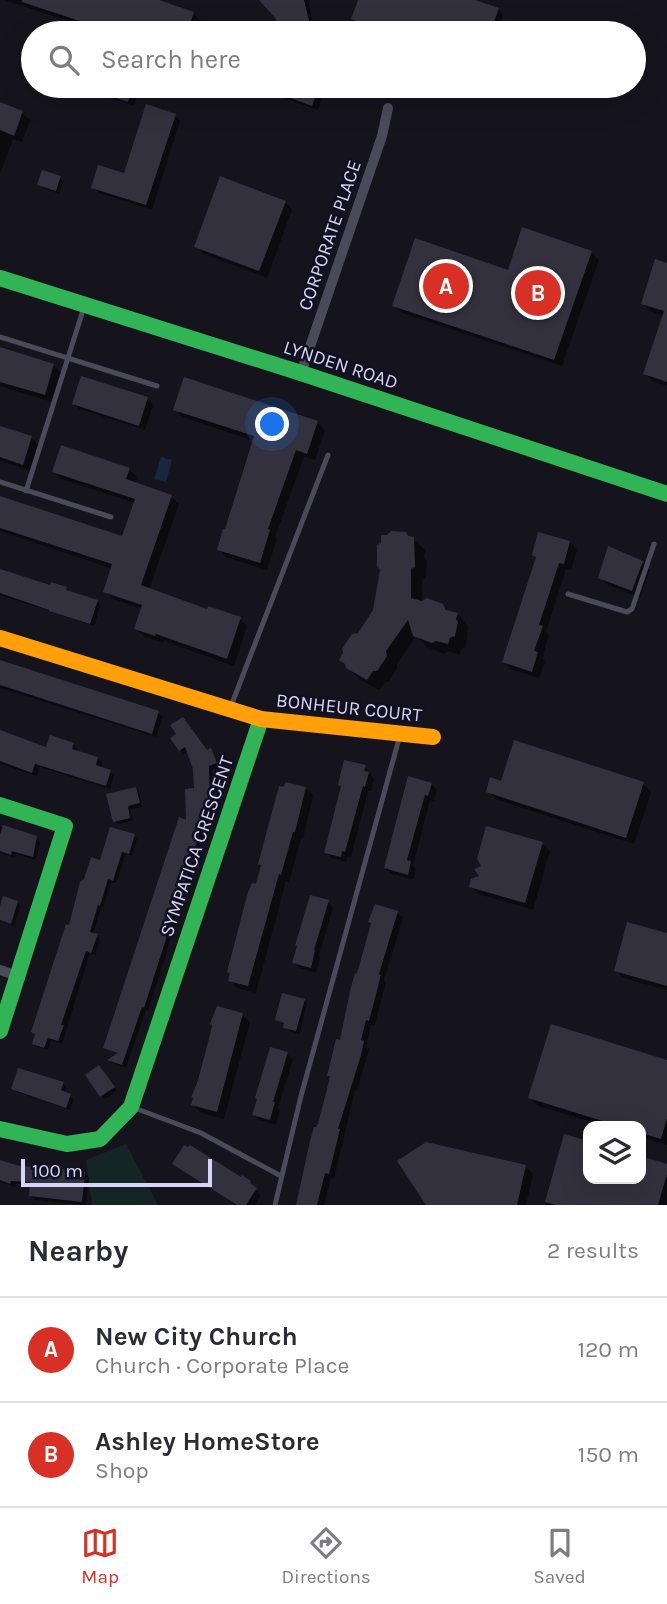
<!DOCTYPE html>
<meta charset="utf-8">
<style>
body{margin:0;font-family:Karla,sans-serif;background:#f2f2f3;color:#2b2b33}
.controls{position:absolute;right:21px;bottom:21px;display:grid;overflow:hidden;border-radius:14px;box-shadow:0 7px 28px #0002}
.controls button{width:63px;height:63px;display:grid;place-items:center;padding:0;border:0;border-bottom:2px solid #e1e1e2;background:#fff;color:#2b2b33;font:35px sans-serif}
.scale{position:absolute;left:21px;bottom:18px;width:191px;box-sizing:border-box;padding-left:7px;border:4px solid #d6d4f9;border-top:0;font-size:19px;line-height:24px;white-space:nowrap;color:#d6d4f9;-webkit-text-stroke:5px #12101f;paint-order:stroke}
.you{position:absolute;left:273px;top:425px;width:24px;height:24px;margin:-18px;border:5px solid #fff;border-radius:50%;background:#1a73e8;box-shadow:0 0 0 10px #1a73e833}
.badge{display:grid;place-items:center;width:46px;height:46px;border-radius:50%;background:#d93025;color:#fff;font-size:23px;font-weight:700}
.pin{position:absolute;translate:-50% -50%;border:4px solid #fff;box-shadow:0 2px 7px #0006}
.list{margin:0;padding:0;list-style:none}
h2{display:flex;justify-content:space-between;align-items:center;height:91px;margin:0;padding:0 28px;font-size:30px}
h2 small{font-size:23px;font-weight:400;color:#7c7c81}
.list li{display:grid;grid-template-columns:46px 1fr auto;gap:21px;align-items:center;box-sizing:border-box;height:105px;padding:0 28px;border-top:2px solid #e1e1e2}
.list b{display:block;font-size:26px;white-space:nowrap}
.list p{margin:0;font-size:23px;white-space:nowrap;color:#7c7c81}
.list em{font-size:23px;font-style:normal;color:#7c7c81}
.icon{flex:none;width:38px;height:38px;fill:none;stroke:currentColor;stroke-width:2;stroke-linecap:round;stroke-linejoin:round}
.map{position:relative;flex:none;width:667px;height:1205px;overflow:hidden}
.search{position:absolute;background:#fff;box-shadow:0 7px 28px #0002;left:21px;right:21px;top:21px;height:77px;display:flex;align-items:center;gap:18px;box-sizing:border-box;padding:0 24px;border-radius:38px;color:#7c7c81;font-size:26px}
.sheet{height:301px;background:#fff}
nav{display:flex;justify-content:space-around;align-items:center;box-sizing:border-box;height:98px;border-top:2px solid #e1e1e2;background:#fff;font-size:19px;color:#7c7c81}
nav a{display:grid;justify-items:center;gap:4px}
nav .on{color:#d93025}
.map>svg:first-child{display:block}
.green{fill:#142525}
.water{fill:#16283f}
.shadow{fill:#0007}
.building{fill:#33313e}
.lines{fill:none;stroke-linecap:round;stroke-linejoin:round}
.lane{stroke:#4a4a5b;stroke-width:5}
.street{stroke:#4a4a5b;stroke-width:10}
.fast{stroke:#30b455;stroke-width:16}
.slow{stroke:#ff9f0a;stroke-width:16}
.labels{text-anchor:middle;stroke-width:5;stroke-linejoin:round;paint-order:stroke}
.street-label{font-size:19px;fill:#d6d4f9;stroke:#12101f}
</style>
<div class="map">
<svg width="667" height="1205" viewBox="0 0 667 1205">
<rect width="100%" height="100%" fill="#15141c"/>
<polygon class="green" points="126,1144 158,1205 92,1205 86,1160"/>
<polygon class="water" points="161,457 172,460 166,482 154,479"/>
<g class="shadow">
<polygon points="4,0 154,0 193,13 201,21 197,33 104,33"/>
<polygon points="261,0 308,0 315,33 280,33 278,18"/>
<polygon points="359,0 470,0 498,9 503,15 497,33 385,33 359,25 353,19"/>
<polygon points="77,86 139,86 140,87 134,106"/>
<polygon points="273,86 326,86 318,110 277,96 271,91"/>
<polygon points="0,104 22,113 30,120 22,142 13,139 0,174"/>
<polygon points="175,116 180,121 152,210 99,193 93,188 125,176"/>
<polygon points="60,178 63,181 59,194 43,188 39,185"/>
<polygon points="285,202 292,210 267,278 204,254 196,246"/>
<polygon points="591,252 599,260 562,366 402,313 394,305 509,272"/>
<polygon points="667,265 667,386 653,381 645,374 664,316 650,311 643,303"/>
<polygon points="0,349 54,365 61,373 52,402 0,386"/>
<polygon points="82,378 147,399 153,405 145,430 79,409 74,404"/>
<polygon points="175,410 317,423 325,430 315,460 304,457 275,537 277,539 267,570 226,557 219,549 254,441 183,417"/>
<polygon points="0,427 31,438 39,445 31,471 0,461"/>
<polygon points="129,469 137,477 135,484 171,497 179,504 149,590 208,611 240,619 247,626 234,666 164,641 163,643 144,636 136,629 143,609 113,599 105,591 113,569 0,531 0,498 123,538 135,503 61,479 54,472"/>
<polygon points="409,538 413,539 425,550 424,558 427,561 426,578 422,580 422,603 443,605 450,613 457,614 468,626 466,647 461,650 460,655 448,651 444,654 427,647 416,636 397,664 397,668 389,682 385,682 379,690 359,679 347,667 360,635 375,611"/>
<polygon points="569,542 577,549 571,570 566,569 546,632 549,635 542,658 545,661 539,678 511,669 504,662 537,558 534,555"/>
<polygon points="642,562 650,570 640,598 608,585 600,578"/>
<polygon points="0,571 51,587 66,589 70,592 97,602 100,606 94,626 0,595"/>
<polygon points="0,662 158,713 163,717 156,737 0,688"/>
<polygon points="0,734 47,750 73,745 77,749 76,752 98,759 102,763 100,769 110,772 114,776 110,789 40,767 37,776 0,764"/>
<polygon points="172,738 207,751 211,750 220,767 212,770 213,806 148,1011 146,1010 126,1068 112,1063 109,1060 118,1054 105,1047 188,822 196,790 195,769 188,751 184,754"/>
<polygon points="365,767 374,779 371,791 368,791 351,857 348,856 346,862 331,858 325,852"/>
<polygon points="409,778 431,784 437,790 434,801 430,800 413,866 416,869 413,879 391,874 385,868"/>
<polygon points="502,783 643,784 651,792 634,844 496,799 488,791"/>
<polygon points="306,788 313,796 303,839 301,839 289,882 286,881 256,993 237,988 230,980 257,886"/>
<polygon points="136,789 139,792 142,807 130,809 133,821 118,824 115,821"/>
<polygon points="0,827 36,838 40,842 36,860 16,854 15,858 0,853"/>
<polygon points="134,836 137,839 132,856 126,854 116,883 111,882 103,908 101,907 93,935 100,939 95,955 90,953 62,1044 51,1040 48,1050 37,1047 34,1043 70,927 101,862"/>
<polygon points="542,843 550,851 533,910 479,894 471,887"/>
<polygon points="328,902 333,907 319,956 320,958 316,973 300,968 294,963"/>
<polygon points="17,903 21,906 14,926 0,921 0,907"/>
<polygon points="397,912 403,918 384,980 386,982 375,1025 371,1025 366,1046 369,1049 357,1091 355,1091 334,1179 331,1178 324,1205 297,1205 359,976"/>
<polygon points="667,935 667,990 623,978 616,970"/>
<polygon points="304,1000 307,1004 299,1034 289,1031 285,1027 286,1025 277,1020"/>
<polygon points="242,1015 250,1022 224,1119 201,1113 193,1105"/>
<polygon points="287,1054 293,1059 278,1108 280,1110 276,1125 260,1120 254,1115"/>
<polygon points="667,1062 667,1145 641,1137 641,1126 605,1126 538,1106 530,1098"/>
<polygon points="103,1071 117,1091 105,1099 101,1096"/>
<polygon points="63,1083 66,1087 64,1093 74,1099 70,1110 17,1092 13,1088"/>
<polygon points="566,1136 588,1142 588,1179 641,1179 641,1158 667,1165 667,1205 545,1205"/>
<polygon points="0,1161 18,1168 36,1169 39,1172 84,1173 89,1178 86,1205 35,1200 31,1196 31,1186 16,1184 15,1187 0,1182"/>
<polygon points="174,1164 241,1180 242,1177 261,1195 255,1205 236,1205"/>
<polygon points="525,1166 533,1174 526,1205 428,1205"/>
</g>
<g class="building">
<polygon points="22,0 159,0 194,12 187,33 116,33 22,2"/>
<polygon points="259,0 304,0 312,33 278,33 276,19"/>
<polygon points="358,0 475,0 499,8 490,33 393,33 351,19"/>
<polygon points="86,86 133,86 128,102 86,88"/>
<polygon points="259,86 319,86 312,106"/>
<polygon points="0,102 23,111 14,136 0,130"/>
<polygon points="146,104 176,114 146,205 91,188 98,165 124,173"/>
<polygon points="42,170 61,176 56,191 37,185"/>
<polygon points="220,176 286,201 259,271 194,247"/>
<polygon points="522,227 592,251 554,360 392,306 415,238 508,270"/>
<polygon points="655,259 667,263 667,382 643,374 664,311 641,304"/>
<polygon points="0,347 54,364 45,395 0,382"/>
<polygon points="81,376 148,397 139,426 72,404"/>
<polygon points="184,377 318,421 307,454 296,450 268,529 270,530 260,563 217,550 223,529 225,529 254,436 173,410"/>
<polygon points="0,426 32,436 23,465 0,457"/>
<polygon points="61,445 130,468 126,479 172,495 141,585 207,609 208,606 241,617 227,659 156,634 155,636 134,629 142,605 103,592 112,564 0,528 0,496 122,536 135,499 52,472"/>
<polygon points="391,531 406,532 408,536 414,537 415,567 411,569 411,598 422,601 427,598 443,604 446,610 458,613 456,619 458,622 455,636 450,638 448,644 436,641 432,643 413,636 408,620 386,651 387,656 377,671 373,671 367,680 346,668 345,664 339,660 343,653 342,649 352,634 358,633 373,610 380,570 377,566 377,545 381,543 381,535 387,535"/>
<polygon points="538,532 570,541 564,564 559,563 539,625 543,626 534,651 538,652 532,672 502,662 536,557 532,555"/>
<polygon points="608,546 643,561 632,591 598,578"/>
<polygon points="0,569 50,585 51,582 67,587 66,590 98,600 90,624 49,611 49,610 0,593"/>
<polygon points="0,660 159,711 152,734 0,685"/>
<polygon points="183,717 207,750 211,748 217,763 209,766 210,801 144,1008 142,1007 122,1065 107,1060 118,1053 103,1048 179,817 186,820 185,789 194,788 193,769 185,747 179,751 170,738 176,734 170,725"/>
<polygon points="0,730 46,747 50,735 74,743 72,749 98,757 96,765 111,770 106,786 35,764 32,773 0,761"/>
<polygon points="514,740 644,782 626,838 486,792 490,777 501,781"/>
<polygon points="344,760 366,765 364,771 369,772 365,787 363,786 345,852 342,851 341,857 324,853 341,786 338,785"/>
<polygon points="408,776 432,783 428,796 425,795 407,860 411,861 408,875 384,868"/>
<polygon points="286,782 306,787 295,832 293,832 281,875 279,874 248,986 228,981 230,973 227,972 248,892 252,883 256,884 261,865 258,864 279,786 283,787"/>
<polygon points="136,787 140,803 128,806 130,818 113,822 106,794"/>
<polygon points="3,825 37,836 33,857 12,851 11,855 0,851 0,835"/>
<polygon points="486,826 543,842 525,903 469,887 471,879 479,876 474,869 481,866 477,859"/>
<polygon points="110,827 135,834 129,854 122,852 113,881 108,879 100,906 98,905 90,932 98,934 91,953 86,951 61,1025 64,1025 58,1041 48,1038 44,1048 32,1044 35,1034 31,1032 66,924 69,925 80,882 84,879 91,857 100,860"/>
<polygon points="310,895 329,900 314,950 315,950 311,968 292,963 297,946 295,946"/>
<polygon points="3,896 18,901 11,924 0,920 0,906"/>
<polygon points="375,904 398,911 379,974 381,975 369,1021 366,1020 361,1040 364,1041 361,1055 338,1129 340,1129 329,1174 325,1173 317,1205 296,1205 310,1141 314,1127 316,1127 318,1124 329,1081 330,1076 327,1076 336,1039 340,1040 351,987 355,973 357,974 370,927 371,923 368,922"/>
<polygon points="627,922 667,933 667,986 614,971"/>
<polygon points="282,993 305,999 296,1031 283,1028 284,1023 275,1020"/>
<polygon points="217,1006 243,1013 217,1112 191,1105 193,1098 191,1098 198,1080 211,1031 212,1025 210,1024"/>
<polygon points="551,1024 667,1060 667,1118 661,1139 641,1133 641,1126 619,1126 528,1098"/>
<polygon points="270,1047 288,1052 273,1102 275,1102 270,1120 252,1115 257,1099 255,1098"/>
<polygon points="99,1065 115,1087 100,1097 85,1075"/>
<polygon points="18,1068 64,1082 61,1090 71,1094 66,1108 11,1089"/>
<polygon points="564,1134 588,1141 588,1179 641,1179 641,1156 667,1164 667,1174 658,1205 556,1205 545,1202"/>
<polygon points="426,1142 526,1165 517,1205 426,1205 397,1161"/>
<polygon points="184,1145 188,1147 190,1145 241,1177 242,1175 251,1181 250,1183 257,1188 246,1205 237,1205 172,1164"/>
<polygon points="0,1160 19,1166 36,1167 36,1170 61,1172 61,1169 85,1172 82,1202 29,1196 30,1182 11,1181 10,1184 0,1180"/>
</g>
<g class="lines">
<g class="lane">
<polyline points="0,337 157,386"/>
<polyline points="0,482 111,517"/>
<polyline points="26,491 84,307"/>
<polyline points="568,594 627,612 632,609 654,544"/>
<polyline points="231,706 328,455"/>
<polyline points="132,1107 201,1133 281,1176"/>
<polyline points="275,1205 301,1096 400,735"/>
</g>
<g class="street">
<polyline points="301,373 382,136 388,108"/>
<polyline points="0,970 18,976"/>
</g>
<g class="fast">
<polyline points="0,278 301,373 667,494"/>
<polyline points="0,805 65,826 0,1031"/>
<polyline points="0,1129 67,1144 100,1139 131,1107 261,719"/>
</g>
<polyline class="slow" points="0,638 261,719 433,737"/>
</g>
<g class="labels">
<g class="street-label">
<text transform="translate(329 235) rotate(-71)" y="7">CORPORATE PLACE</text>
<text transform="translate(341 364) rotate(18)" y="7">LYNDEN ROAD</text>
<text transform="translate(349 707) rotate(6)" y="7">BONHEUR COURT</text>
<text transform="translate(196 846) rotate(-71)" y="7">SYMPATICA CRESCENT</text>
</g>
</g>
</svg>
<div class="controls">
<button><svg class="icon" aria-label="layers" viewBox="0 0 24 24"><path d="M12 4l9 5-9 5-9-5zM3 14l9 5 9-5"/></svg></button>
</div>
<div class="scale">100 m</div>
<div class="you"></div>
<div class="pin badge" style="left:446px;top:286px">A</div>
<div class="pin badge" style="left:538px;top:293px">B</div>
<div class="search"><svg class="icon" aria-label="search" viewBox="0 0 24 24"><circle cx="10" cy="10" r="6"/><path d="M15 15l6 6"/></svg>Search here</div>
</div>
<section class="sheet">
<h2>Nearby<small>2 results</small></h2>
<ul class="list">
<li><span class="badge">A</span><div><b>New City Church</b><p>Church · Corporate Place</p></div><em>120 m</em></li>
<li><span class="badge">B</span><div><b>Ashley HomeStore</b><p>Shop</p></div><em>150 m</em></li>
</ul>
</section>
<nav>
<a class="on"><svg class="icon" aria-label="map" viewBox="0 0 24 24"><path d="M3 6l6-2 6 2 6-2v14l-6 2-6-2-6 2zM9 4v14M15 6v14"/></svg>Map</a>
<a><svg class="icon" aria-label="directions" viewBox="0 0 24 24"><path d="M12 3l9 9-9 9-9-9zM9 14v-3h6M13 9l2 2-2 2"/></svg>Directions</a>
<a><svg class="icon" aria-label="saved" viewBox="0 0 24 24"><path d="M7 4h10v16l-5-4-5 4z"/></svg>Saved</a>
</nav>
